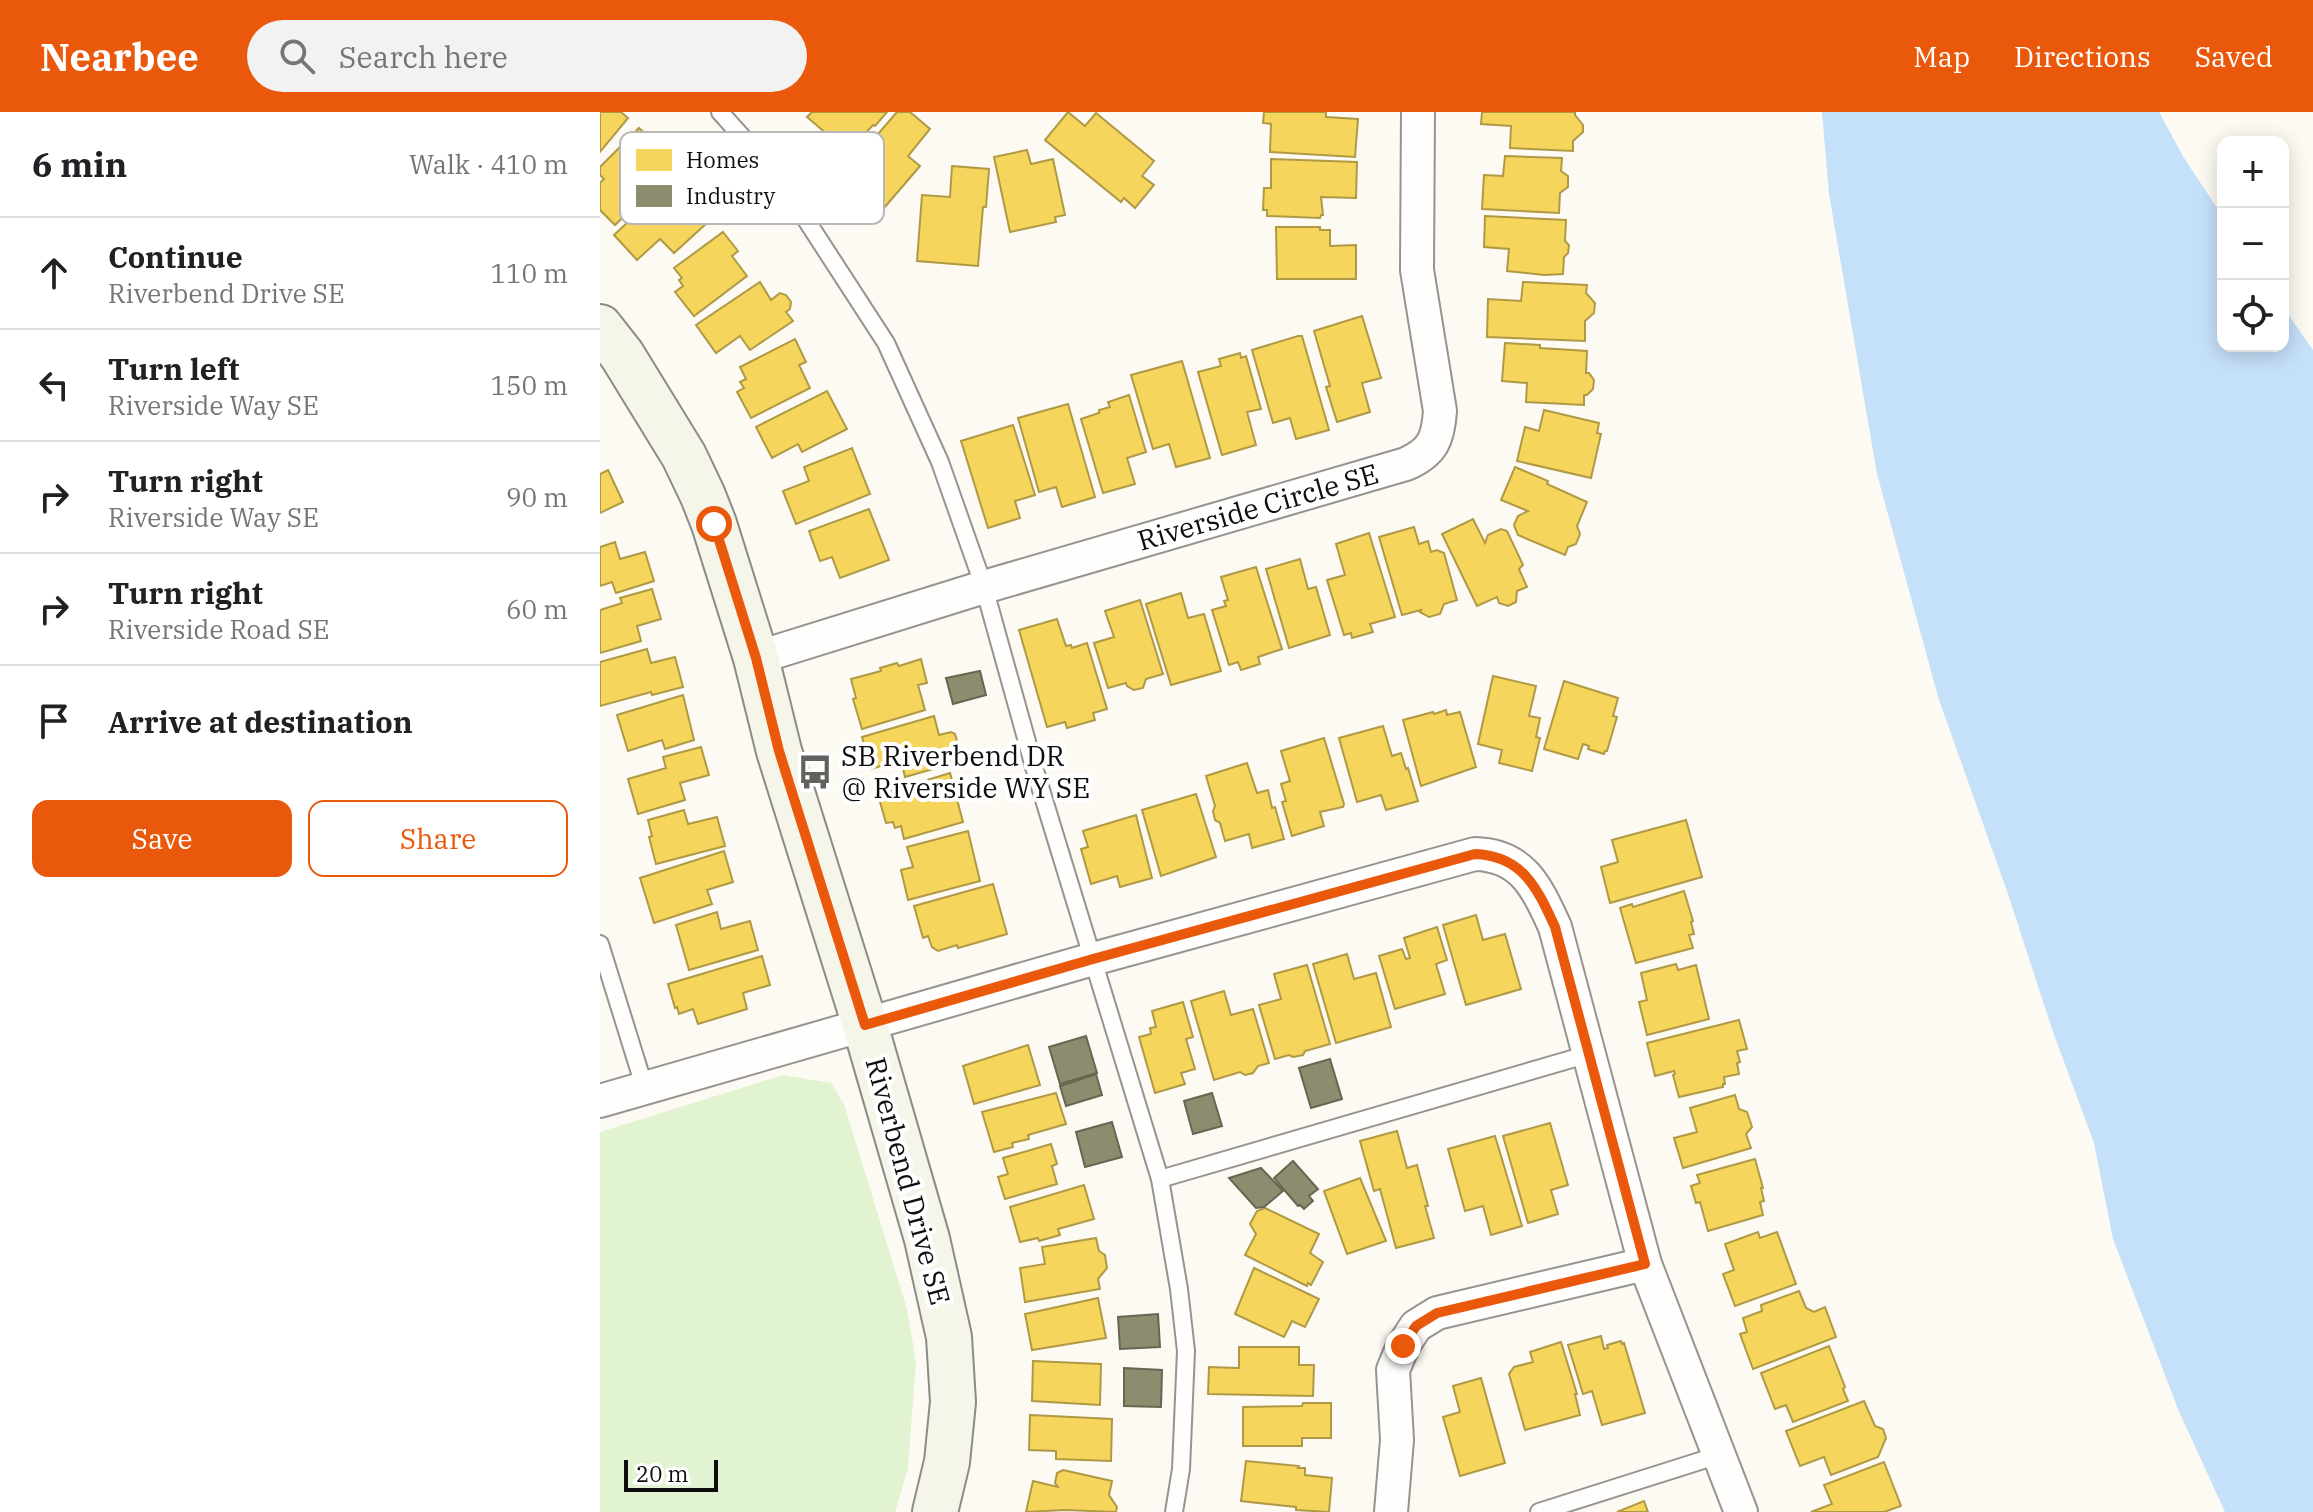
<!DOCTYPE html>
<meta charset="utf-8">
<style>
body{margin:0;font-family:"IBM Plex Serif",serif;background:#f2f2f2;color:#202124}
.controls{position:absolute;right:24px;top:24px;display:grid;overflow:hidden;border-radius:16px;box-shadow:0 4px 20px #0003}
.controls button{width:72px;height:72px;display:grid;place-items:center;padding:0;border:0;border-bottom:2px solid #e0e0e0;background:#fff;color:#202124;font:40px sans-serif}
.scale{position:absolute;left:24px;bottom:20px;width:94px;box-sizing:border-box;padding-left:8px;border:4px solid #0e0e0e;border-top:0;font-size:22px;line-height:28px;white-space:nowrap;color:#0e0e0e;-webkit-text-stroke:6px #fff;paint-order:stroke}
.stop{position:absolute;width:24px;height:24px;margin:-18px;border:6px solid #ea580c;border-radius:50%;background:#fff}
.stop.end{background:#ea580c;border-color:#fff;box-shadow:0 2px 8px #0008}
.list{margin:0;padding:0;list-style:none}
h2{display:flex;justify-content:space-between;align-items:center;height:104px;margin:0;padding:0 32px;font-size:34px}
h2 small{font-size:26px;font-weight:400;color:#757577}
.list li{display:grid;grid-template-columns:52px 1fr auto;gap:24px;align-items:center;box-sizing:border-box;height:112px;padding:0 32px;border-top:2px solid #e0e0e0}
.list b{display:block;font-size:30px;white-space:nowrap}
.list p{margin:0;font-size:26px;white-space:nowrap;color:#757577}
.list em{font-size:26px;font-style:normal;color:#757577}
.actions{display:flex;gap:16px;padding:24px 32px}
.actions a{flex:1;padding:18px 0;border:2px solid #ea580c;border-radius:16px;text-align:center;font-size:28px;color:#ea580c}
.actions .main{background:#ea580c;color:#fff}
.icon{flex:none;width:44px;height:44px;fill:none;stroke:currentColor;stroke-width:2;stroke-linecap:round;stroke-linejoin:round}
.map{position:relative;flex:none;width:1713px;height:1400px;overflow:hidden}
header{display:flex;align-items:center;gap:48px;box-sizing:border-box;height:112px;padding:0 40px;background:#ea580c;color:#fff}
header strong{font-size:38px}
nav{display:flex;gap:44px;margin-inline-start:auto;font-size:28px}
.search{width:560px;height:72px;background:#f2f2f2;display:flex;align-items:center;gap:20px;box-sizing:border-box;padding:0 28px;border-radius:44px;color:#757577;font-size:30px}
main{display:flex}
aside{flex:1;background:#fff}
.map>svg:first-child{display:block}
.green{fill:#e1f3d0}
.water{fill:#c5e0f9}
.homes{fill:#f6d55c;stroke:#b09945;stroke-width:2}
.industry{fill:#8c8c6e;stroke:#666651;stroke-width:2}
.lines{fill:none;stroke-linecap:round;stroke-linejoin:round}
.lane-casing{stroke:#959491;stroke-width:20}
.street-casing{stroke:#959491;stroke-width:36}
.secondary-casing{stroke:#8c8b87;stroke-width:48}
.lane{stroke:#fffefd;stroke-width:16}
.street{stroke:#fffefd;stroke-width:32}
.secondary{stroke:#f5f5ea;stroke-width:44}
.route{stroke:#ea580c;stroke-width:10}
.labels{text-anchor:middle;stroke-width:8;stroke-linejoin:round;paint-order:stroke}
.street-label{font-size:28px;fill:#0e0e0e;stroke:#fff}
.poi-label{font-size:28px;fill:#0e0e0e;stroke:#fff;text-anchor:start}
.key{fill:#fff;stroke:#b7b7b7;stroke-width:2}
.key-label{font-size:22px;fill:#0e0e0e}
</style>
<header>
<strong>Nearbee</strong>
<div class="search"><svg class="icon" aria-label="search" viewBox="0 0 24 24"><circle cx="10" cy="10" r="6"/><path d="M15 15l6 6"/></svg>Search here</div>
<nav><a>Map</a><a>Directions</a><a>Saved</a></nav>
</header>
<main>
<aside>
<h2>6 min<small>Walk · 410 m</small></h2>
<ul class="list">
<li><svg class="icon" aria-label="ahead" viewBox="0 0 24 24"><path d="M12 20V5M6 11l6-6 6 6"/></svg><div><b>Continue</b><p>Riverbend Drive SE</p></div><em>110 m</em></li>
<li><svg class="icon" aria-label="left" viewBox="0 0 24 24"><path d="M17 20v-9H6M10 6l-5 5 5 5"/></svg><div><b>Turn left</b><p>Riverside Way SE</p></div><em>150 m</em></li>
<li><svg class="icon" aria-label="right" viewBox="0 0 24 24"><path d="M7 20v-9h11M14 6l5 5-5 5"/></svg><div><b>Turn right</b><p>Riverside Way SE</p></div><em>90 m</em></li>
<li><svg class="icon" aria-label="right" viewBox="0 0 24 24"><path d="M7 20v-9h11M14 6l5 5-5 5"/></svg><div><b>Turn right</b><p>Riverside Road SE</p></div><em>60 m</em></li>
<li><svg class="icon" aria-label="arrive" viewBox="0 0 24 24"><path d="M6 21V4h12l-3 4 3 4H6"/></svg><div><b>Arrive at destination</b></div></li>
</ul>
<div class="actions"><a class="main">Save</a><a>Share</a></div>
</aside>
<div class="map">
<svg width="1713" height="1400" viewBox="0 0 1713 1400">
<rect width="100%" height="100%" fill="#fcfaf2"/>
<polygon class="green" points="183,963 231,971 244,992 307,1197 316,1249 308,1357 295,1400 0,1400 0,1020"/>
<polygon class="water" points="1222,0 1559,0 1584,46 1623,105 1623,234 1683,234 1683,195 1713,238 1713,1400 1625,1400 1578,1297 1513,1127 1494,1031 1452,917 1407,779 1339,588 1277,362 1229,82"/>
<g class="homes">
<polygon points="0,0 21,0 28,6 0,40"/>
<polygon points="212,0 287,0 275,14 273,13 248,40 207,5"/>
<polygon points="297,0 310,0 330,17 308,44 320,54 284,96 279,92 277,95 259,81 265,75 246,59"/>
<polygon points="468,0 485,14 496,1 554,49 542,64 554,73 535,96 524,86 521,90 445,28"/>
<polygon points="664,0 726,0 726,5 758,7 755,45 670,40 671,12 663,11"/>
<polygon points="882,0 975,0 975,3 983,13 983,20 973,29 973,39 910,36 911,14 881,12"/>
<polygon points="39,16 55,31 58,29 75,46 39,81 43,86 15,113 0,98 0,71 4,67 0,63 0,55"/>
<polygon points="427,38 431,52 453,47 465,103 455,105 456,110 410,120 394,45"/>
<polygon points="905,44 962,46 961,59 968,64 968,75 960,81 959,101 882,97 884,63 903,64"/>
<polygon points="671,47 757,50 756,86 721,85 723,103 721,103 720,106 667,104 667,98 663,98 664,76 671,76"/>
<polygon points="352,54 389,57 386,95 383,95 378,154 317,149 322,83 350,85"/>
<polygon points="81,60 100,80 106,73 121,89 114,96 119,100 74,141 60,127 37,148 14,123"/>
<polygon points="885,104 966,108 965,129 969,133 968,141 964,145 963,162 944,163 907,159 909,137 884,135"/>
<polygon points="676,115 720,115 720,118 730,118 730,134 756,133 756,167 677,167"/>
<polygon points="123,120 138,139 132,144 147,164 94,204 75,180 83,174 79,168 82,166 74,156"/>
<polygon points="160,170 171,188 180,181 186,183 191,190 190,197 186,200 193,209 150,238 140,224 116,241 96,213"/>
<polygon points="923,170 987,173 986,181 995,191 994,201 985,209 985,229 887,225 888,187 921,189"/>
<polygon points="762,204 781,266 762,271 770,300 737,310 726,275 730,274 714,219"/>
<polygon points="698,224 702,224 729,318 696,327 690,306 673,311 652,238"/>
<polygon points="195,227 206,250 199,253 210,276 151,306 137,280 144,276 140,270 146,267 140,255"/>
<polygon points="905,231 940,233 940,236 987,239 986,261 989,261 994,268 993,277 987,283 984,283 984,293 926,290 927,271 902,269"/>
<polygon points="640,241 641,246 646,244 661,297 647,300 656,333 622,343 598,260 621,254 619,247"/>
<polygon points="582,249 610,346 576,355 569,332 553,337 531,263"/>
<polygon points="227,279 247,317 202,340 198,332 172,346 156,315"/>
<polygon points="529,283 546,340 527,346 535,372 503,381 481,307 499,301 499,298 510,295 508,290"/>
<polygon points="468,292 495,385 462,395 456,375 439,380 418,306"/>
<polygon points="944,298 999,311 997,321 1001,322 991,366 917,349 925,315 939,319"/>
<polygon points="413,313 435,383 415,389 420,406 388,416 361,329"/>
<polygon points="252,336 270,382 196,412 183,379 209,369 204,355"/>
<polygon points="915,355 948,369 947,372 987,390 977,414 980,422 976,432 968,435 965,443 918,423 914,413 918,404 928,399 901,388"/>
<polygon points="8,358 23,390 0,401 0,362"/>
<polygon points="269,397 289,448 240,466 232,445 220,449 209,419"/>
<polygon points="873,407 885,431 888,423 901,417 907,419 923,453 919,457 927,475 917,479 916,490 908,494 899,491 897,485 877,494 842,422"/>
<polygon points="814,415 819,432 828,429 831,440 837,438 844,441 857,488 844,492 840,502 829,505 820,500 821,498 802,503 779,425"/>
<polygon points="769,421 795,505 770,512 773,520 752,526 751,521 744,523 727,468 745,463 736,432"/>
<polygon points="15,430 20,447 45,440 54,469 16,481 12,470 0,474 0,435"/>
<polygon points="700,447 708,477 716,475 730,523 689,536 666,457"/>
<polygon points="656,455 682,537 658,545 660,552 641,558 638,550 629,553 612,498 626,494 624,489 628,488 621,465"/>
<polygon points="52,477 61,507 37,514 41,529 0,541 0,498 22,491 20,486"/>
<polygon points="581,481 588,506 604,502 621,559 571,573 546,492"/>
<polygon points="540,488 563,562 546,567 543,576 534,578 527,574 526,571 508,576 494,531 514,525 505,499"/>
<polygon points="457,507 466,534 471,533 472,536 487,531 507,597 493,601 495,608 467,616 465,610 447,615 419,518"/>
<polygon points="47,537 51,551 75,545 83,575 52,583 51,580 0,594 0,550"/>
<polygon points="321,547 327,571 318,573 325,598 262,617 253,587 256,586 251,567 281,559 280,556 297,551 299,554"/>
<polygon points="893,564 936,574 929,604 940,606 936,625 940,626 932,659 899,651 902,638 878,632"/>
<polygon points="964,569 1018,586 1013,604 1017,605 1007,639 1005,639 1004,642 988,637 989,634 983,632 978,647 944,637"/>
<polygon points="83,583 94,628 65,637 62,628 28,639 17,603"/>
<polygon points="846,598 847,603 860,600 876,655 821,674 803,608 833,600 834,602"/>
<polygon points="334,604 339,623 351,620 355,622 358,632 355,637 351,638 354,651 305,665 301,648 271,657 262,625"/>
<polygon points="783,614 792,644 801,641 806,657 808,656 818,689 786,698 781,683 757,690 739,626"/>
<polygon points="724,626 744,692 743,695 720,700 724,714 692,724 682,690 686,689 681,672 690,669 681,639"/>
<polygon points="101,635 109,663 80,671 85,688 38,702 28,667 66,656 63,645"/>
<polygon points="647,651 657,681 668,678 672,696 675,695 684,727 652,736 649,722 625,729 620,711 615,708 613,699 615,694 606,664"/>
<polygon points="350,661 363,710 304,727 301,714 295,716 293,710 286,711 278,683"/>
<polygon points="596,682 616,745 561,764 542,698"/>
<polygon points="84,698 88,712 117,705 125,734 56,752 49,725 52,724 48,708"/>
<polygon points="536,703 552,766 520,775 517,764 491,772 481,737 488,735 483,719"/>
<polygon points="1086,708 1102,765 1010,791 1001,755 1018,750 1012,728"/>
<polygon points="368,719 380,769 308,788 301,758 313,755 307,735"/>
<polygon points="124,739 133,770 107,778 112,792 54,811 40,766"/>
<polygon points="393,772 407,822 358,836 357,833 338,839 332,835 328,824 323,826 314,794"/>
<polygon points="1084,779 1093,809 1091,810 1094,822 1089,823 1093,836 1036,851 1020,796 1032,792 1033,795"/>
<polygon points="117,800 121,817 150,809 158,838 89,858 76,813"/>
<polygon points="876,803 883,828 905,822 921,877 866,893 843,813"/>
<polygon points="837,815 847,848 836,852 845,882 795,897 779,844 802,837 806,847 810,846 804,826"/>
<polygon points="747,842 754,867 776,861 791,915 736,931 713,852"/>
<polygon points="162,844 170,873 143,881 147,897 98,912 93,897 79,902 77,895 75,896 68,872"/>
<polygon points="1076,852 1078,858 1096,853 1109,907 1047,923 1039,890 1047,888 1041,861"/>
<polygon points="707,853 730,932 705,939 703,943 693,945 689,943 675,947 659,893 681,887 674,862"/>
<polygon points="624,879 631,903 653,897 669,951 658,954 653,961 645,963 640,960 614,968 591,889"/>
<polygon points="583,890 593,925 586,927 595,957 581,961 585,972 555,981 539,925 551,922 550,916 556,915 552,899"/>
<polygon points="1139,908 1147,937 1137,939 1140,950 1137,951 1139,962 1124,965 1125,972 1123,972 1123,975 1079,985 1073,963 1075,962 1074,959 1055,964 1047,931"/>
<polygon points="428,933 440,973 374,992 363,954"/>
<polygon points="456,981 466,1012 428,1023 429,1027 412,1031 413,1035 394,1040 382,1000"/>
<polygon points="1135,983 1139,997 1147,1000 1152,1015 1146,1022 1151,1036 1083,1056 1074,1026 1097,1020 1090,996"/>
<polygon points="950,1011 968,1073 951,1078 958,1102 928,1111 903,1024"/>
<polygon points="797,1019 807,1056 817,1053 828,1094 825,1094 834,1126 796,1136 780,1077 774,1079 760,1029"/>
<polygon points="895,1024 922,1114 891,1123 883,1094 865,1099 848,1037"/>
<polygon points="451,1032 457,1052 452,1054 457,1072 405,1087 398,1065 408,1062 403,1046"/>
<polygon points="1155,1047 1163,1076 1161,1076 1164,1089 1160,1090 1163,1103 1108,1119 1100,1090 1096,1091 1091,1074 1100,1071 1097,1063"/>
<polygon points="760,1066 786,1129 747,1142 724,1079"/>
<polygon points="484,1073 494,1107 458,1117 460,1123 439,1129 438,1126 420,1130 410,1095"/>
<polygon points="665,1096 719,1122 710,1141 723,1150 711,1173 708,1171 707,1174 645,1143 656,1122 650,1112 657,1099"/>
<polygon points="1158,1120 1160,1126 1177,1120 1196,1172 1135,1194 1123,1162 1134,1158 1125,1132"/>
<polygon points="496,1126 499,1139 505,1143 507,1156 498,1167 500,1177 425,1190 420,1156 445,1152 442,1135"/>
<polygon points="654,1156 719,1187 705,1215 692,1209 684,1225 635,1202"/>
<polygon points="1199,1179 1206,1196 1214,1200 1225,1195 1236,1225 1153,1257 1140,1222 1147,1220 1143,1206 1162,1199 1161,1193"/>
<polygon points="498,1186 506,1226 432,1238 425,1202"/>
<polygon points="1001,1224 1004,1237 1008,1236 1007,1233 1021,1229 1022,1232 1024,1231 1045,1301 1002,1313 992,1279 983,1282 968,1233"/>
<polygon points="961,1230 977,1282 975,1282 980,1303 925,1318 909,1262 914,1255 933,1250 930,1240"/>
<polygon points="1229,1234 1245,1275 1243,1277 1248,1289 1193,1310 1186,1293 1175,1297 1161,1261"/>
<polygon points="639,1235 699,1235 699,1253 714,1253 713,1284 608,1282 609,1255 639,1256"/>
<polygon points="433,1249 501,1252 500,1293 432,1289"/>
<polygon points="881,1266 905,1351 860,1364 843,1305 860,1300 853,1274"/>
<polygon points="1264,1289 1275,1314 1283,1317 1286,1326 1278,1345 1231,1363 1224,1345 1200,1354 1186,1319"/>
<polygon points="703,1291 731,1291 731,1326 702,1326 702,1334 643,1334 643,1295 702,1294"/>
<polygon points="430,1303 512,1307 511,1349 456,1347 456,1339 429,1338"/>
<polygon points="646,1349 699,1354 698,1356 705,1356 705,1363 732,1366 729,1400 696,1398 696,1395 641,1389"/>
<polygon points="1284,1350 1301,1394 1284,1400 1211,1400 1232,1392 1224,1373"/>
<polygon points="463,1358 512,1369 509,1383 517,1395 516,1400 465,1398 426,1400 433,1369 458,1375 455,1371 457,1361"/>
<polygon points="1044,1389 1048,1400 1017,1400"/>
</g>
<g class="industry">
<polygon points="380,559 386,583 353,592 346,566"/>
<polygon points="486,924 497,961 460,972 449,935"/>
<polygon points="730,947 742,987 711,996 699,956"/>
<polygon points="496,962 502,983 466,994 460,974"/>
<polygon points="612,981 622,1014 593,1022 584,989"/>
<polygon points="512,1010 522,1045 485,1055 476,1020"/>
<polygon points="693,1049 718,1077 709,1084 713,1089 704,1097 700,1093 698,1094 674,1066"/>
<polygon points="661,1056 683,1079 664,1095 656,1096 629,1066"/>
<polygon points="558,1202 560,1235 520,1237 518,1205"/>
<polygon points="524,1256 562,1258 561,1295 524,1294"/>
</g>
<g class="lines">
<g class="lane-casing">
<g id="lane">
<polyline points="120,0 179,66 286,231 340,350 384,475 434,655 560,1067 579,1177 586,1239 581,1357 574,1400"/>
<polyline points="0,832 45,977"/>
<polyline points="560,1067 989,942"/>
<polyline points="939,1400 1119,1343"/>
</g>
</g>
<g class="street-casing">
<g id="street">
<path d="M156 546 384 475 806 352C833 340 838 327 840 299L817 158 818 0"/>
<path d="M0 989 493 847 875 742C923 743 937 776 955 815L1045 1152 1141 1400"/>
<polyline points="791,1400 797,1328 793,1258 803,1234 816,1214 837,1201 1045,1152"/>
</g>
</g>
<g class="secondary-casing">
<polyline id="secondary" points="0,215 22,243 84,344 103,384 114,412 156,546 179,639 265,913 327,1127 349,1225 353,1290 347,1350 335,1400"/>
</g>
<use href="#lane" class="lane"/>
<use href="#street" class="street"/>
<use href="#secondary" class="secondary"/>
</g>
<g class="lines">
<path class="route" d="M114 412 156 546 179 639 265 913 493 847 875 742C923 744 937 776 955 815L1045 1152 837 1201 816 1214 803 1234"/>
</g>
<defs>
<g id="bus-bare" transform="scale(2.76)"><path d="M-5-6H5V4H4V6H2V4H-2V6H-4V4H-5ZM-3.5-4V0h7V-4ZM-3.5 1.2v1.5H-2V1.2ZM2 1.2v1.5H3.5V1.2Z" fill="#61615e" stroke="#fff" stroke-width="2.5" paint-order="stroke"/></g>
</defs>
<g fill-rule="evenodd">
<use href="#bus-bare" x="215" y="660"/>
</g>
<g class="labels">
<g class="street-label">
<text transform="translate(658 395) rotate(-16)" y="10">Riverside Circle SE</text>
<text transform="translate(308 1069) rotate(75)" y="10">Riverbend Drive SE</text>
</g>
<g class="poi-label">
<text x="241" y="654">SB Riverbend DR<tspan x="241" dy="32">@ Riverside WY SE</tspan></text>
</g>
</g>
<rect x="20" y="20" width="264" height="92" rx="12" class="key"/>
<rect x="36" y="37" width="36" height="22" fill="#f6d55c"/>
<rect x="36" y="73" width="36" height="22" fill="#8c8c6e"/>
<g class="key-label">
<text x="86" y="56">Homes</text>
<text x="86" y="92">Industry</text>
</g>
</svg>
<div class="controls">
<button>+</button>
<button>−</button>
<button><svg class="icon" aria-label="locate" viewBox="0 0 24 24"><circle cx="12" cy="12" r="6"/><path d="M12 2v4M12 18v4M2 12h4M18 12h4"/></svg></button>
</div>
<div class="scale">20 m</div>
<div class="stop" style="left:114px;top:412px"></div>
<div class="stop end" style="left:803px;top:1234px"></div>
</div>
</main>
